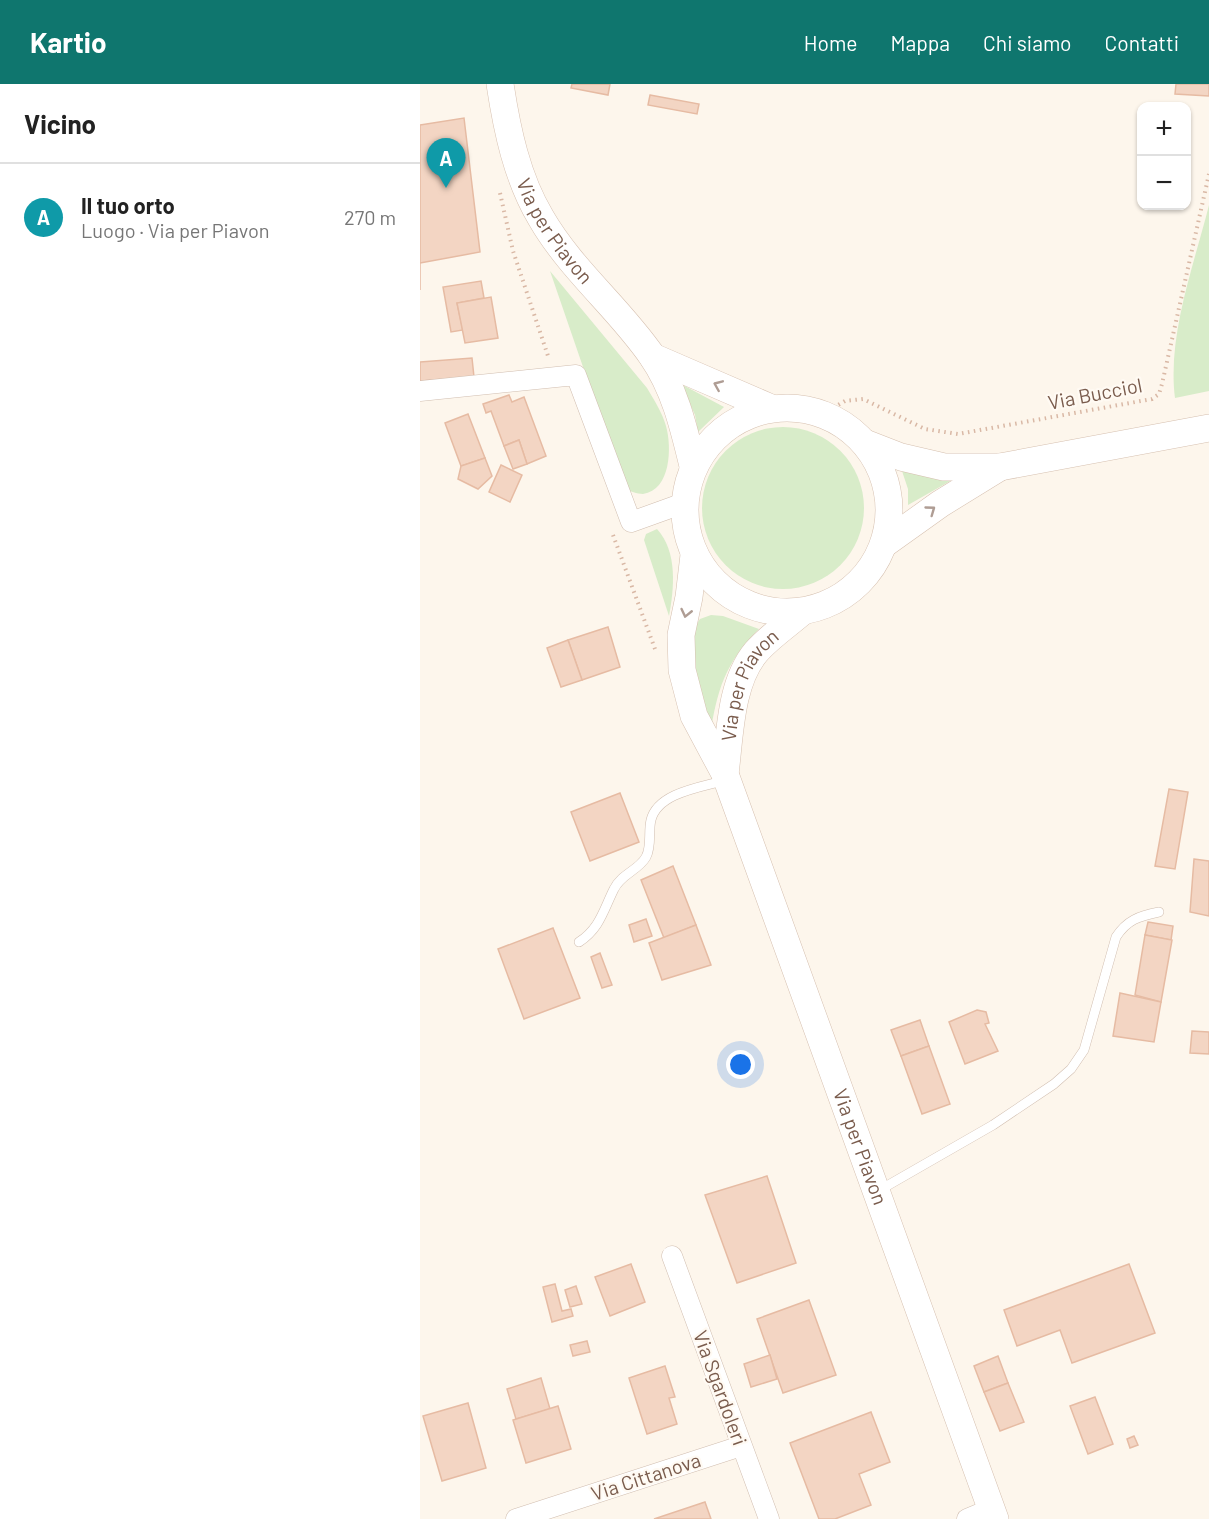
<!DOCTYPE html>
<html lang="it">
<meta charset="utf-8">
<style>
body{margin:0;font-family:Barlow,sans-serif;background:#f6f6f6;color:#222}
.controls{position:absolute;right:18px;top:18px;display:grid;overflow:hidden;border-radius:12px;box-shadow:0 2px 4px #0004}
.controls button{width:54px;height:54px;display:grid;place-items:center;padding:0;border:0;border-bottom:2px solid #e0e0e0;background:#fff;color:#222;font:30px sans-serif}
.you{position:absolute;left:321px;top:981px;width:21px;height:21px;margin:-15px;border:4px solid #fff;border-radius:50%;background:#1a73e8;box-shadow:0 0 0 9px #1a73e833}
.badge{display:grid;place-items:center;width:39px;height:39px;border-radius:50%;background:#0f766e;color:#fff;font-size:20px;font-weight:700}
.pin{position:absolute;translate:-50% -50px;filter:drop-shadow(0 2px 3px #0008)}
.pin::after{content:'';position:absolute;top:32px;width:21px;height:18px;background:inherit;clip-path:polygon(0 0,100% 0,50% 100%)}
.list{margin:0;padding:0;list-style:none}
h2{display:flex;justify-content:space-between;align-items:center;height:78px;margin:0;padding:0 24px;font-size:26px}
h2 small{font-size:20px;font-weight:400;color:#767676}
.list li{display:grid;grid-template-columns:39px 1fr auto;gap:18px;align-items:center;box-sizing:border-box;height:108px;padding:0 24px;border-top:2px solid #e0e0e0}
.list b{display:block;font-size:22px;white-space:nowrap}
.list p{margin:0;font-size:20px;white-space:nowrap;color:#767676}
.list em{font-size:20px;font-style:normal;color:#767676}
.map{position:relative;flex:none;width:789px;height:1435px;overflow:hidden}
header{display:flex;align-items:center;gap:36px;box-sizing:border-box;height:84px;padding:0 30px;background:#0f766e;color:#fff}
header strong{font-size:28px}
nav{display:flex;gap:33px;margin-inline-start:auto;font-size:21px}
main{display:flex}
aside{flex:1;background:#fff}
.map>svg:first-child{display:block}
.green{fill:#d8ecc9}
.building{fill:#f3d5c3;stroke:#e6bba3;stroke-width:1.5}
.lines{fill:none;stroke-linecap:round;stroke-linejoin:round}
.lane-casing{stroke:#d1beb0;stroke-width:10}
.street-casing{stroke:#d1beb0;stroke-width:21}
.secondary-casing{stroke:#d6c0b0;stroke-width:28}
.path{stroke:#d9b8a5;stroke-width:4;stroke-dasharray:1.5 4.5;stroke-linecap:butt}
.lane{stroke:#fff;stroke-width:9}
.street{stroke:#fff;stroke-width:20}
.secondary{stroke:#fff;stroke-width:27}
.oneway{stroke:#af9d94}
.labels{text-anchor:middle;stroke-width:4.5;stroke-linejoin:round;paint-order:stroke}
.street-label{font-size:20px;fill:#7a5c4d;stroke:#fffaf3}
</style>
<header>
<strong>Kartio</strong>
<nav><a>Home</a><a>Mappa</a><a>Chi siamo</a><a>Contatti</a></nav>
</header>
<main>
<aside>
<h2>Vicino<small></small></h2>
<ul class="list">
<li><span class="badge" style="background:#0f9aa8">A</span><div><b>Il tuo orto</b><p>Luogo · Via per Piavon</p></div><em>270 m</em></li>
</ul>
</aside>
<div class="map">
<svg width="789" height="1435" viewBox="0 0 789 1435">
<rect width="100%" height="100%" fill="#fdf6ec"/>
<g class="green">
<path d="M789 121V307L755 314C747 252 774 181 789 121Z"/>
<path d="M130 187 227 304C234 316 242 328 246 342 252 363 251 406 223 410 217 410 210 407 205 405Z"/>
<polygon points="261,300 304,323 278,348 275,331"/>
<circle cx="363" cy="424" r="81"/>
<polygon points="482,387 532,396 488,421 488,405"/>
<path d="M237 445C258 468 254 505 249 532L224 456 226 450Z"/>
<path d="M291 531 303 532 339 545C305 579 297 606 290 652L279 629 272 547 280 535Z"/>
</g>
<g class="building">
<polygon points="152,0 190,0 188,11 151,4"/>
<polygon points="756,0 789,0 789,12 755,10"/>
<polygon points="230,11 279,20 277,30 228,21"/>
<polygon points="44,34 60,168 0,179 0,206 0,41"/>
<polygon points="61,197 64,214 37,219 43,246 31,248 23,203"/>
<polygon points="71,213 78,254 45,259 37,219"/>
<polygon points="52,274 54,293 0,297 0,278"/>
<polygon points="89,311 92,318 104,313 126,372 107,380 99,356 84,362 71,327 66,329 63,320"/>
<polygon points="48,330 65,374 41,382 25,339"/>
<polygon points="99,356 107,380 93,385 84,362"/>
<polygon points="65,374 72,392 58,405 38,395 41,382"/>
<polygon points="81,381 102,391 90,418 69,408"/>
<polygon points="188,543 200,583 162,596 148,556"/>
<polygon points="148,556 162,596 141,603 127,564"/>
<polygon points="749,705 768,708 755,785 735,782"/>
<polygon points="200,709 219,758 170,777 151,728"/>
<polygon points="774,775 789,777 789,832 770,828"/>
<polygon points="253,782 276,841 244,854 221,796"/>
<polygon points="226,835 232,852 214,858 209,841"/>
<polygon points="728,838 753,842 751,856 725,851"/>
<polygon points="276,841 291,881 242,896 229,859"/>
<polygon points="133,844 160,914 104,935 78,865"/>
<polygon points="725,851 752,856 741,918 715,911"/>
<polygon points="180,869 192,901 182,904 171,873"/>
<polygon points="700,909 741,918 734,958 693,952"/>
<polygon points="557,926 566,928 569,939 565,940 578,967 545,980 529,938"/>
<polygon points="500,936 509,962 481,972 471,946"/>
<polygon points="772,947 789,948 789,970 770,969"/>
<polygon points="509,962 530,1020 502,1030 481,972"/>
<polygon points="347,1092 376,1179 317,1199 285,1111"/>
<polygon points="211,1180 225,1218 190,1232 175,1193"/>
<polygon points="709,1180 735,1249 652,1279 640,1246 597,1262 584,1226"/>
<polygon points="135,1200 142,1227 151,1225 153,1232 132,1238 123,1203"/>
<polygon points="156,1202 162,1220 150,1223 145,1206"/>
<polygon points="389,1216 416,1291 363,1309 337,1235"/>
<polygon points="167,1257 170,1268 153,1272 150,1261"/>
<polygon points="350,1271 357,1295 331,1303 324,1280"/>
<polygon points="578,1272 588,1299 564,1308 554,1282"/>
<polygon points="245,1282 255,1313 249,1314 257,1340 227,1350 209,1294"/>
<polygon points="121,1294 130,1325 96,1335 87,1305"/>
<polygon points="588,1299 604,1338 580,1347 564,1308"/>
<polygon points="675,1313 693,1360 668,1370 650,1322"/>
<polygon points="48,1319 66,1384 22,1397 3,1332"/>
<polygon points="138,1322 151,1365 106,1379 93,1336"/>
<polygon points="451,1328 470,1378 439,1390 451,1421 415,1435 399,1435 370,1359"/>
<polygon points="714,1352 718,1361 710,1364 707,1355"/>
<polygon points="285,1418 291,1435 234,1435"/>
</g>
<g class="lines">
<g class="lane-casing">
<g id="lane">
<path d="M159 858C180 844 183 827 194 805 201 790 219 786 226 773 232 762 228 748 231 736 238 708 283 703 306 696"/>
<path d="M458 1107 573 1041 634 1000 651 985 664 966 696 853C707 836 719 832 739 828"/>
</g>
</g>
<g class="street-casing">
<g id="street">
<polyline points="0,307 156,291 211,438 264,419"/>
<polyline points="252,1172 349,1435"/>
<polyline points="96,1435 321,1362"/>
<polyline points="547,1435 571,1425"/>
</g>
</g>
<g class="secondary-casing">
<g id="secondary">
<path id="s1" d="M80 0C87 46 97 94 121 134 151 186 199 224 232 272 255 305 264 345 273 382"/>
<polyline points="233,273 351,324"/>
<circle cx="367" cy="426" r="102"/>
<polyline points="445,359 481,373 524,383 580,383 789,344"/>
<polyline points="464,460 520,420 580,383"/>
<path id="s2" d="M274 471 269 513 261 551 262 586 274 632 305 690 575 1435"/>
<path id="s3" d="M305 690C310 651 310 599 336 568 349 553 367 541 382 528"/>
</g>
</g>
<g class="path">
<polyline points="80,109 93,167 129,275"/>
<polyline points="403,330 425,317 443,315 505,345 538,350 732,315 739,310 742,300 789,90"/>
<polyline points="193,451 235,565"/>
</g>
<use href="#lane" class="lane"/>
<use href="#street" class="street"/>
<use href="#secondary" class="secondary"/>
</g>
<defs><path id="oneway-chevron" d="M-2-3.5L2.5 0L-2 3.5" fill="none" stroke-width="1.6" stroke-linecap="round" stroke-linejoin="round" transform="scale(1.5)"/></defs>
<g class="oneway">
<use href="#oneway-chevron" transform="translate(298 301) rotate(-157)"/>
<use href="#oneway-chevron" transform="translate(511 426) rotate(-36)"/>
<use href="#oneway-chevron" transform="translate(266 529) rotate(103)"/>
</g>
<g class="labels">
<g class="street-label">
<text dy="7" stroke="none"><textPath href="#s1" startOffset="159">Via per Piavon</textPath></text>
<text transform="translate(675 310) rotate(-11)" y="7">Via Bucciol</text>
<text dy="7" stroke="none"><textPath href="#s3" startOffset="94">Via per Piavon</textPath></text>
<text dy="7" stroke="none"><textPath href="#s2" startOffset="626">Via per Piavon</textPath></text>
<text transform="translate(300 1304) rotate(70)" y="7">Via Sgardoleri</text>
<text transform="translate(226 1393) rotate(-18)" y="7">Via Cittanova</text>
</g>
</g>
</svg>
<div class="controls">
<button>+</button>
<button>−</button>
</div>
<div class="you"></div>
<div class="pin badge" style="left:26px;top:104px;background:#0f9aa8">A</div>
</div>
</main>
